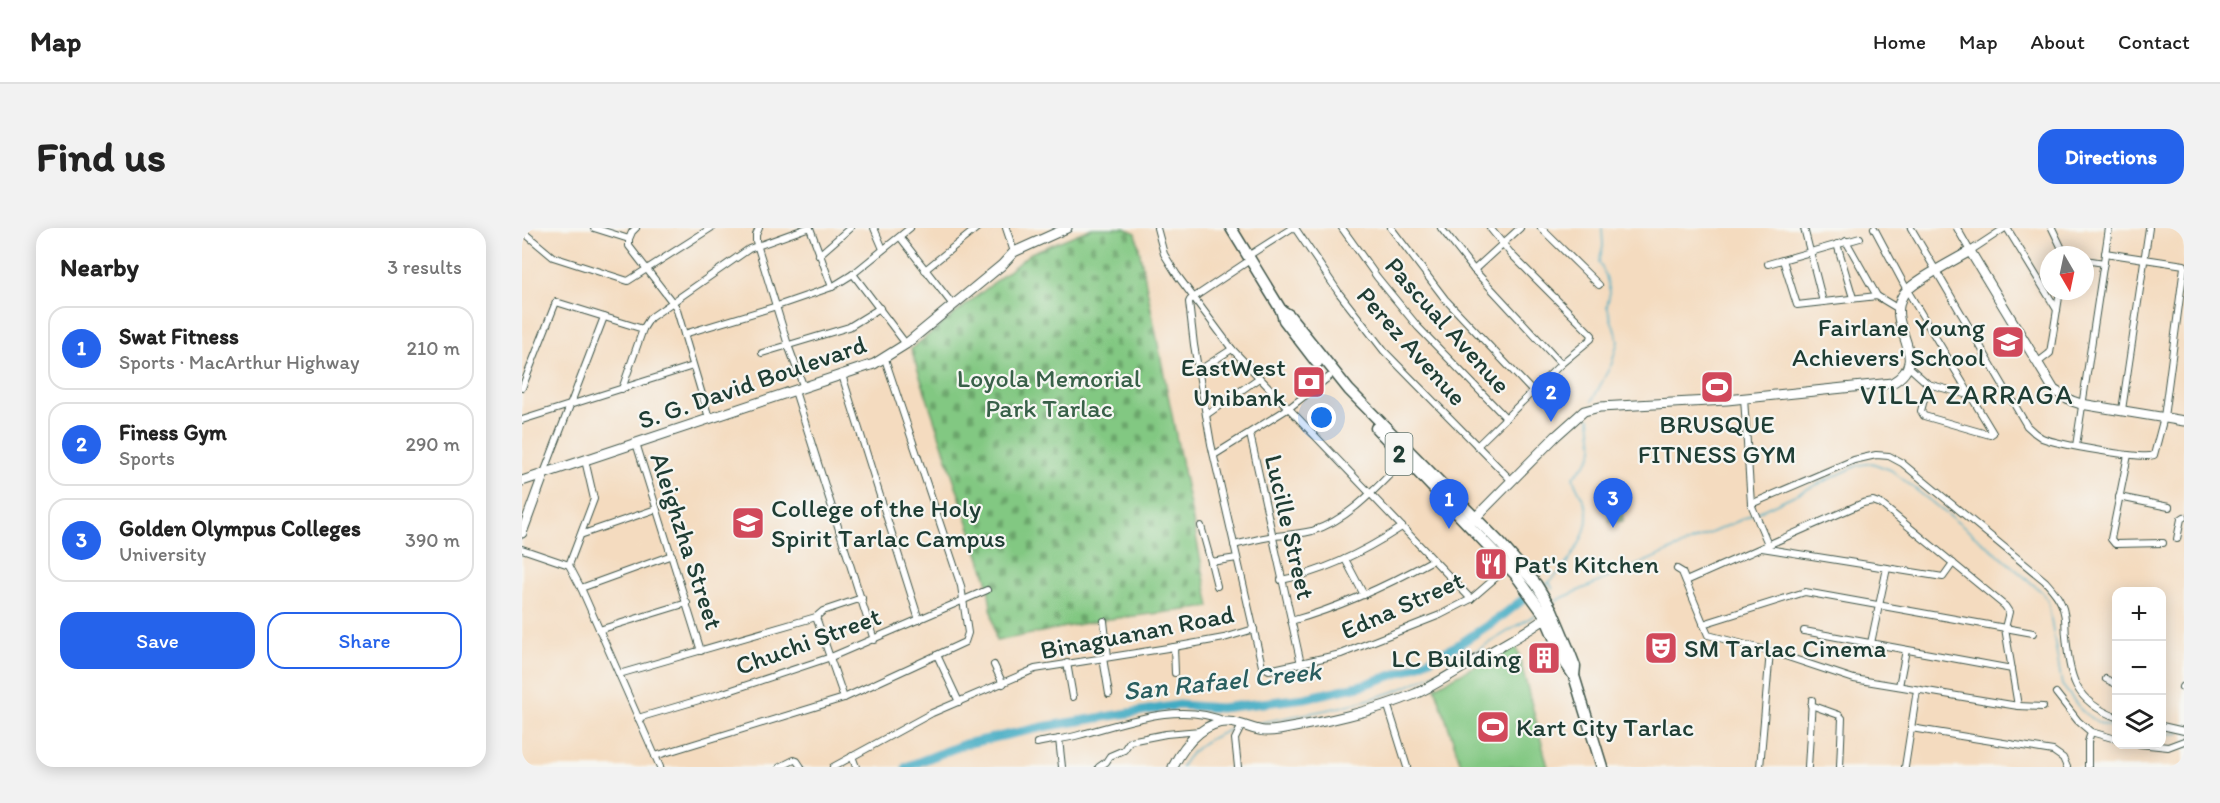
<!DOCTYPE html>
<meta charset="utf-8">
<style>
body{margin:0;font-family:Itim,sans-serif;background:#f2f2f2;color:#222}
.controls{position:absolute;right:18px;bottom:18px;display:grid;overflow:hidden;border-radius:12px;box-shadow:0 3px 15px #0003}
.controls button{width:54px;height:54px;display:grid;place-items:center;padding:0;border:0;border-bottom:2px solid #e0e0e0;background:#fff;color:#222;font:30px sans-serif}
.compass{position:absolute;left:1518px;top:18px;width:54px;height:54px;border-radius:50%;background:#fff;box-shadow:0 3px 15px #0003;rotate:171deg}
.you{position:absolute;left:800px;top:190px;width:21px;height:21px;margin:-15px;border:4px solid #fff;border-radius:50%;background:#1a73e8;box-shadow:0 0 0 9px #1a73e833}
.badge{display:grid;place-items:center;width:39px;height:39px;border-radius:50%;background:#2563eb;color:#fff;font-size:20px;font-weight:700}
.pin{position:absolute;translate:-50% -50px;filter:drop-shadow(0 2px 3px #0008)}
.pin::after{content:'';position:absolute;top:32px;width:21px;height:18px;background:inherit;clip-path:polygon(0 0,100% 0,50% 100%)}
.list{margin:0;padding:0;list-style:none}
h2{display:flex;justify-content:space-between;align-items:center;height:78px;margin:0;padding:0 24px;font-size:26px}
h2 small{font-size:20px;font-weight:400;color:#767676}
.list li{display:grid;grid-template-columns:39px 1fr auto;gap:18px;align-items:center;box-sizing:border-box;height:84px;margin:0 12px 12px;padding:0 12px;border:2px solid #e0e0e0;border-radius:18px}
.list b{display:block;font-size:22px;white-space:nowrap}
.list p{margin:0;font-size:20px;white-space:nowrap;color:#767676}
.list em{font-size:20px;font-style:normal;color:#767676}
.actions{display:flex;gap:12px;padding:18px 24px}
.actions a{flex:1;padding:14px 0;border:2px solid #2563eb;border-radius:18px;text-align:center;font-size:21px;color:#2563eb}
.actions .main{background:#2563eb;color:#fff}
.icon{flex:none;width:33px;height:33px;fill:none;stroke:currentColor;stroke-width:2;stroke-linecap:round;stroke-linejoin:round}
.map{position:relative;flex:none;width:1662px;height:539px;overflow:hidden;border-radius:18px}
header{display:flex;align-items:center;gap:36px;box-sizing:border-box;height:84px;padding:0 30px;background:#fff;border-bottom:2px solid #e0e0e0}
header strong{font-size:28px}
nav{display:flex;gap:33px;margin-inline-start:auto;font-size:21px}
.intro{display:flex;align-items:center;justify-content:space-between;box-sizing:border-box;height:144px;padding:0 36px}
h1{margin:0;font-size:42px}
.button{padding:15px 27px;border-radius:18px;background:#2563eb;color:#fff;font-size:21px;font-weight:700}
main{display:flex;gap:36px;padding:0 36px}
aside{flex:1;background:#fff;border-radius:18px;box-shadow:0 3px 15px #0003}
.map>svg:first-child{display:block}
.cemetery{fill:url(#cemetery-stones);stroke:#50825b;stroke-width:1.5}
.pitch{fill:#82c882;stroke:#50825b;stroke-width:1.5}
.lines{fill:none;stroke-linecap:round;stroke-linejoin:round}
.stream{stroke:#43abc3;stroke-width:1.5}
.river{stroke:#43abc3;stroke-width:9}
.street-casing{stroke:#3f5549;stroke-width:8}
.secondary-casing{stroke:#3f5549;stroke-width:11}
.highway-casing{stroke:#3f5549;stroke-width:13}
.street{stroke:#fff;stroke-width:6}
.secondary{stroke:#fff;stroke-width:9}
.highway{stroke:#fff;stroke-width:10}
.labels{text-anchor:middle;stroke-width:4.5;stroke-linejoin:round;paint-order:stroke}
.shield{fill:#f6f6f2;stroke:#60746d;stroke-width:1.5}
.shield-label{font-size:24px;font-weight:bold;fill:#1f3d34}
.street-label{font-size:26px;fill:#1f3d34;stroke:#f6f6f2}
.poi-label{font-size:26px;fill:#1f3d34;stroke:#f6f6f2;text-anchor:start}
.park-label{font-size:26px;fill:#386048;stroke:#f6f6f2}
.neighbourhood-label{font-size:27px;letter-spacing:1.5px;fill:#1f3d34;stroke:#f6f6f2}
.water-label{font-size:27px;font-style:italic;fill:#2a5e5f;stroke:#f6f6f2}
</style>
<header>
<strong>Map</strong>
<nav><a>Home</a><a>Map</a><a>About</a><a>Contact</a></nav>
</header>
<div class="intro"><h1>Find us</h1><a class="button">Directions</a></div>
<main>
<aside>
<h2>Nearby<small>3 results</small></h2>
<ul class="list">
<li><span class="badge">1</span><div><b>Swat Fitness</b><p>Sports · MacArthur Highway</p></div><em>210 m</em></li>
<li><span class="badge">2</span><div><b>Finess Gym</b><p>Sports</p></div><em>290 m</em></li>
<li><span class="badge">3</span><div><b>Golden Olympus Colleges</b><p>University</p></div><em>390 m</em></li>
</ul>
<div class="actions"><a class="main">Save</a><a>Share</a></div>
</aside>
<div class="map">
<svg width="1662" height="539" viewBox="0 0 1662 539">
<defs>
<pattern id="cemetery-stones" width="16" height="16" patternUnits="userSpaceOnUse" patternTransform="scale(1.5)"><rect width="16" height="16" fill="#82c882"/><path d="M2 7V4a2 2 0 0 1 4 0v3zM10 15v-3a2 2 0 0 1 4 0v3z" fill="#6aa46b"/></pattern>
</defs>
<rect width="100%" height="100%" fill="#f6f6f2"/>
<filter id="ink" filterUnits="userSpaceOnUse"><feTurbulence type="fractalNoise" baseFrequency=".0167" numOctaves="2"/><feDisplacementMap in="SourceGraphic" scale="12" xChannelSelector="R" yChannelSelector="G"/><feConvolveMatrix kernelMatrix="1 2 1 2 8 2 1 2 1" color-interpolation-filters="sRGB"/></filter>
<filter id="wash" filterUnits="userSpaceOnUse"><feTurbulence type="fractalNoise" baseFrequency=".008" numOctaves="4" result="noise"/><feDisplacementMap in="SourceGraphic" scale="24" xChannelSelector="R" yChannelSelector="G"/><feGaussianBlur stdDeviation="1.35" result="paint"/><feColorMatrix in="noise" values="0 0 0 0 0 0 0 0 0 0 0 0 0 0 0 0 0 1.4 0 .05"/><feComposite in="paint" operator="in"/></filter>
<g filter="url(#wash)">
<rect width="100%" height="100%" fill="#f4dbbf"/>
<polygon class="cemetery" points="570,0 603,0 614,5 688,379 579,392 474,413 465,352 389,121 509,25"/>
<g class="pitch">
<polygon points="1098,270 1101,293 1088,294 1085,272"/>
<polygon points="994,416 1026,539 940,539 913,459"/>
</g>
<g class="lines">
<g class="stream">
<polyline points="1070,173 1090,135 1096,113 1085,78 1088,64 1084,48 1077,34 1081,18 1080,0"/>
<polyline points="1234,285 1337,237 1350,235 1369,242 1472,323 1520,364 1526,373 1540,457 1560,483 1577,495 1594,500"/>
<polyline points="1028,355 1031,362"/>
<path d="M1022 358C1042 343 1068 309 1065 283 1063 271 1054 261 1051 249 1079 221 1070 224 1068 190"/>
<polyline points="1033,373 1230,287"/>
<path d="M731 496C780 486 832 479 879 461 926 442 969 413 1013 387"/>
<polyline points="1640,506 1658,505"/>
<path d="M659 539C672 517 690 509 712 500"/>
</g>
<polyline class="river" points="384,539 443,516 526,498 657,477 698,480 783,470 841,457 886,442 936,417 980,388 1004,369"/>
</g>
</g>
<g filter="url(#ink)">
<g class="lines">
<g class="street-casing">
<g id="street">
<polyline points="72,0 107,11"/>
<polyline points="237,0 234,7 234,13 266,117 282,160"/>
<polyline points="288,0 310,59"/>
<polyline points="352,0 361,21"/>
<polyline points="484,0 492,24"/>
<polyline points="635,0 642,26 655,47 710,121 949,371"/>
<polyline points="773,0 817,65 862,123 989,252"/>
<polyline points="820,0 855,49 896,99 984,190"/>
<polyline points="869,0 923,71 1011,164"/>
<polyline points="919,0 952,42 1039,136"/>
<polyline points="1019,0 1077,57"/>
<polyline points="1282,0 1301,74"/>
<polyline points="1352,0 1385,62 1471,205 1468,207 1402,188 1399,183 1406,156"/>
<path d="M1389 0 1505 198C1509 202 1515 207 1520 210 1534 216 1622 232 1632 227L1642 189 1662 39"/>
<polyline points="1435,0 1448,23 1483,0"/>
<polyline points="1485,0 1535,82"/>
<polyline points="1530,0 1543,27"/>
<polyline points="0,3 31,29 106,53 189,0"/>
<polyline points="378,9 431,77"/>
<polyline points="107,11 107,18 154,79 187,190"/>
<polyline points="107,11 110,4 114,0"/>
<polyline points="1324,13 1355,68"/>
<polyline points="1315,16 1331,70"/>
<polyline points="1583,25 1662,37"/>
<polyline points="297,27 328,0"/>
<polyline points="726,28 770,0"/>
<polyline points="728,32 668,72 667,74 672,117 689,216 740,438 747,442 819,426 918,387 949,371 986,339"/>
<polyline points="1261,32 1275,77 1355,68 1375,80"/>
<polyline points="1563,32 1582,35"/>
<polyline points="1246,36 1338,10"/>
<polyline points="403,42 455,0"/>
<polyline points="952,42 998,0"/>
<polyline points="331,46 384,116"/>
<polyline points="162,106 255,78 310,59 331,46 388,0"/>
<polyline points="240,125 327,99 358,80"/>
<polyline points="1515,135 1528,125 1538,63"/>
<polyline points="1387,139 1406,156 1446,167"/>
<polyline points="676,143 710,121"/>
<polyline points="320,147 397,392"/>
<polyline points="0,160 34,74 121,101"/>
<polyline points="100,161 121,101 128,90 227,21 285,0"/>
<polyline points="273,163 352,412"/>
<polyline points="1222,170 1229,276 1246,316"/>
<polyline points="1600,182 1627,0"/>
<polyline points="684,187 737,150"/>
<polyline points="0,192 171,138"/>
<polyline points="728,206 779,436"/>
<polyline points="114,215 179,423"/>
<polyline points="955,218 1039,136 1069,111 1070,107 990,27 968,0"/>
<polyline points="1554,218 1587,0"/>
<polyline points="692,227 767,180 807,149"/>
<polyline points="1606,227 1589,311 1593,316 1641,315"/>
<polyline points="63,232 72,271 47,337 59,360 138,539"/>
<polyline points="22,245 82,89"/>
<polyline points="1597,269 1647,279"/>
<path d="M1229 276 1332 232 1354 227 1367 228 1380 235 1523 353C1531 362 1540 372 1542 385 1544 392 1543 401 1544 408 1548 450 1552 473 1594 489"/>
<polyline points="679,298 689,334"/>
<polyline points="61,306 134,281"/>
<polyline points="1655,311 1659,291 1662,289"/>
<path d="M712 317C725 314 739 310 753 308 765 307 778 306 790 303 828 291 855 259 882 232"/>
<polyline points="1240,320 1421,349 1431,335"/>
<polyline points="0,321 47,337"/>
<polyline points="823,331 842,367"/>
<polyline points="1155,341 1160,344 1186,407 1248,423 1238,539"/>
<path d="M759 352C803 344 843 323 880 299"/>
<polyline points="1164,353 1341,275 1351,273 1359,276 1483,378 1487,384 1483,400 1496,478 1332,451 1248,423"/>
<polyline points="695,358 689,334 715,330"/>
<polyline points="59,360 150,327"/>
<polyline points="294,389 322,470"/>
<polyline points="582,393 586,429"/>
<path d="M769 393C820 379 866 357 911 332"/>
<polyline points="1181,396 1283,364 1511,405"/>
<polyline points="77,402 165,375"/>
<polyline points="1282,403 1490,441"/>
<polyline points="1349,415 1365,340"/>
<polyline points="652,419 653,445"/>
<polyline points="415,427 437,474"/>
<polyline points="581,430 587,466"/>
<polyline points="545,435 551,469"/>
<polyline points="472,437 481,456"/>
<polyline points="97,446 294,389 301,383 340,370"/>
<polyline points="1584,451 1594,456"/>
<polyline points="1377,458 1384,422"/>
<polyline points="1660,459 1662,460"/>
<polyline points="1534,465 1556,493 1569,504 1594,511"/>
<polyline points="865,475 885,539"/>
<polyline points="1289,477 1317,487 1320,490 1318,539"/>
<polyline points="1496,478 1521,479"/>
<polyline points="116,490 201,465 309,429 465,362"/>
<polyline points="1640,498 1662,503"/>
<polyline points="1389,500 1531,523 1541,530 1545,539"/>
<polyline points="537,511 540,539"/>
<path d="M515 515C529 512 543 511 557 507 603 495 656 473 703 493"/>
<polyline points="1617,516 1646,519 1662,513"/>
<polyline points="133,528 322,470 443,414 446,405 439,358 363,131"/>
<polyline points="330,528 334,539"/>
<polyline points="258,539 272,532 275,533 279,539"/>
<polyline points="311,539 410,485 513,441 652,419 702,410 732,401"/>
<polyline points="577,539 584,534 588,528 602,522 608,513 644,506 678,503"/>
<polyline points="716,539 713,511 720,497"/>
<polyline points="1286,539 1290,472"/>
<polyline points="1383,539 1395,462"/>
<polyline points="1566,539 1566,514 1569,504"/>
</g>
</g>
<g class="secondary-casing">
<g id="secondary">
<polyline points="0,253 352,136 384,116 480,37 492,24 545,0"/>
<path d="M950 293 1034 208 1062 183 1078 179 1205 172 1370 155C1412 131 1362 99 1381 67 1389 54 1433 32 1448 23L1532 162 1550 173 1559 176 1662 193"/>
<polyline points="0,305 22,245"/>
<path d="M651 539C663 515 687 486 717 496 734 501 738 505 757 502 802 494 850 484 893 466 911 458 929 446 945 437 972 422 999 408 1024 390"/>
</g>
</g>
<g class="highway-casing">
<g id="highway">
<polyline points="709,0 759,82 762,92 795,135"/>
<polyline points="759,82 767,87 827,162 979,316 1014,356 1030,382 1046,420 1053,438 1052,448 1080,539"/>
<polyline points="854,200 993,346 1022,386 1042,433 1052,448"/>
</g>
</g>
<use href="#street" class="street"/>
<use href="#secondary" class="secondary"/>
<use href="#highway" class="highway"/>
</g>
</g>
<defs>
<g id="school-square" transform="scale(1.725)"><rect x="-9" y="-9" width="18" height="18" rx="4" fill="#d1495b" stroke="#f6f6f2"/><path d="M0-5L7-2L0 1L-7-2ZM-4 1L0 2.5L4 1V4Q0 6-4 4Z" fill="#fff"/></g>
<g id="bank-square" transform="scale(1.725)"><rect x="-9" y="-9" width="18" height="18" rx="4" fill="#d1495b" stroke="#f6f6f2"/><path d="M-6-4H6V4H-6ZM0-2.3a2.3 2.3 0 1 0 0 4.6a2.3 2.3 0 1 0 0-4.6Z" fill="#fff"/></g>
<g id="stadium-square" transform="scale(1.725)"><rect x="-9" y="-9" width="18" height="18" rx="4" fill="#d1495b" stroke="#f6f6f2"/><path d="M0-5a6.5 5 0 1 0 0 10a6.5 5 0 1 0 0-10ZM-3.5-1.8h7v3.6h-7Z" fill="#fff"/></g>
<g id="university-square" transform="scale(1.725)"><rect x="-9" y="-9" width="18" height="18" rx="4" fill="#d1495b" stroke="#f6f6f2"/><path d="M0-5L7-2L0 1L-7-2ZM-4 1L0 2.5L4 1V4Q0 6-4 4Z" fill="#fff"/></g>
<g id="restaurant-square" transform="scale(1.725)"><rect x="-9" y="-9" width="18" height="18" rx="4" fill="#d1495b" stroke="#f6f6f2"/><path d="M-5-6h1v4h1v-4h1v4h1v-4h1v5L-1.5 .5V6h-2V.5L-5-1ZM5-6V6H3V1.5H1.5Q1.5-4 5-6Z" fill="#fff"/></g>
<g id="theatre-square" transform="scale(1.725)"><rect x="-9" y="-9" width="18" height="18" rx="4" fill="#d1495b" stroke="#f6f6f2"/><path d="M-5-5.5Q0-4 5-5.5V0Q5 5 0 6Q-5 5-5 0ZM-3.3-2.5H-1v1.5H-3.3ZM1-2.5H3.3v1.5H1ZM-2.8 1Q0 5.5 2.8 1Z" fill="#fff"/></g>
<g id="building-square" transform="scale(1.725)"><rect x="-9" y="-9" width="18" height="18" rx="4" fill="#d1495b" stroke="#f6f6f2"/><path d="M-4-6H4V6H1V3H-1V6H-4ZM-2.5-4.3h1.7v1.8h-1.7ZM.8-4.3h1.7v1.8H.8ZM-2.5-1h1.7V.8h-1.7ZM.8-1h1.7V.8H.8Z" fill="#fff"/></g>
</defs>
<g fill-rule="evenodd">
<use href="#school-square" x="1486" y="114"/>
<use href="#bank-square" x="787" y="154"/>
<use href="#stadium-square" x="1195" y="159"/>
<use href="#university-square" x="226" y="295"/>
<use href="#restaurant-square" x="969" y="336"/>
<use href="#theatre-square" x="1139" y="420"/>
<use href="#building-square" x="1022" y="430"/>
<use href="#stadium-square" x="971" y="499"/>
</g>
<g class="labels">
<rect class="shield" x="863.5" y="205" width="27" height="42" rx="4.5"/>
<g class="shield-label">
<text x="877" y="234">2</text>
</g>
<g class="street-label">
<text transform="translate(926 97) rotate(48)" y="9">Pascual Avenue</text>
<text transform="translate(890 118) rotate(48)" y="9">Perez Avenue</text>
<text transform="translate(230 154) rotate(-19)" y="9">S. G. David Boulevard</text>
<text transform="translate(768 299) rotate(77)" y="9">Lucille Street</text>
<text transform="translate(165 313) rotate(72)" y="9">Aleighzha Street</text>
<text transform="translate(880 377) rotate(-24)" y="9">Edna Street</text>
<text transform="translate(615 404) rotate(-11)" y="9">Binaguanan Road</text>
<text transform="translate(286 413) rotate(-20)" y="9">Chuchi Street</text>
</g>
<g class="poi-label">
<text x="1463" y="108" text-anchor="end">Fairlane Young<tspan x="1463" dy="30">Achievers' School</tspan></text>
<text x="764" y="148" text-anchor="end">EastWest<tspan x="764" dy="30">Unibank</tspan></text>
<text x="1195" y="205" text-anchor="middle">BRUSQUE<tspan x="1195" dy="30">FITNESS GYM</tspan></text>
<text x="249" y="289">College of the Holy<tspan x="249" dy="30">Spirit Tarlac Campus</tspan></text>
<text x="992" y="345">Pat's Kitchen</text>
<text x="1162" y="429">SM Tarlac Cinema</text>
<text x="999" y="439" text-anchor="end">LC Building</text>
<text x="994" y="508">Kart City Tarlac</text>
</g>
<g class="park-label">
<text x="527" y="159">Loyola Memorial<tspan x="527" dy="30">Park Tarlac</tspan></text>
</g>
<g class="neighbourhood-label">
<text x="1445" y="176">VILLA ZARRAGA</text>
</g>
<g class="water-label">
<text transform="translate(700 453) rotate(-6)" y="9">San Rafael Creek</text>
</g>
</g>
</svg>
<div class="controls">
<button>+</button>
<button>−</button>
<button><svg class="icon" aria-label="layers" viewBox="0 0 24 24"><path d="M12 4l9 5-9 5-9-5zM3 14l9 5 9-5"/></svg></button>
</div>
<svg class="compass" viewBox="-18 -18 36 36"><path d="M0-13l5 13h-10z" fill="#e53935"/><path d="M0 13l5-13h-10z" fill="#767676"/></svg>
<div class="you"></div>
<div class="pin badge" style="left:927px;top:301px">1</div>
<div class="pin badge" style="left:1029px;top:194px">2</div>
<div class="pin badge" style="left:1091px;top:300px">3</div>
</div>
</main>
